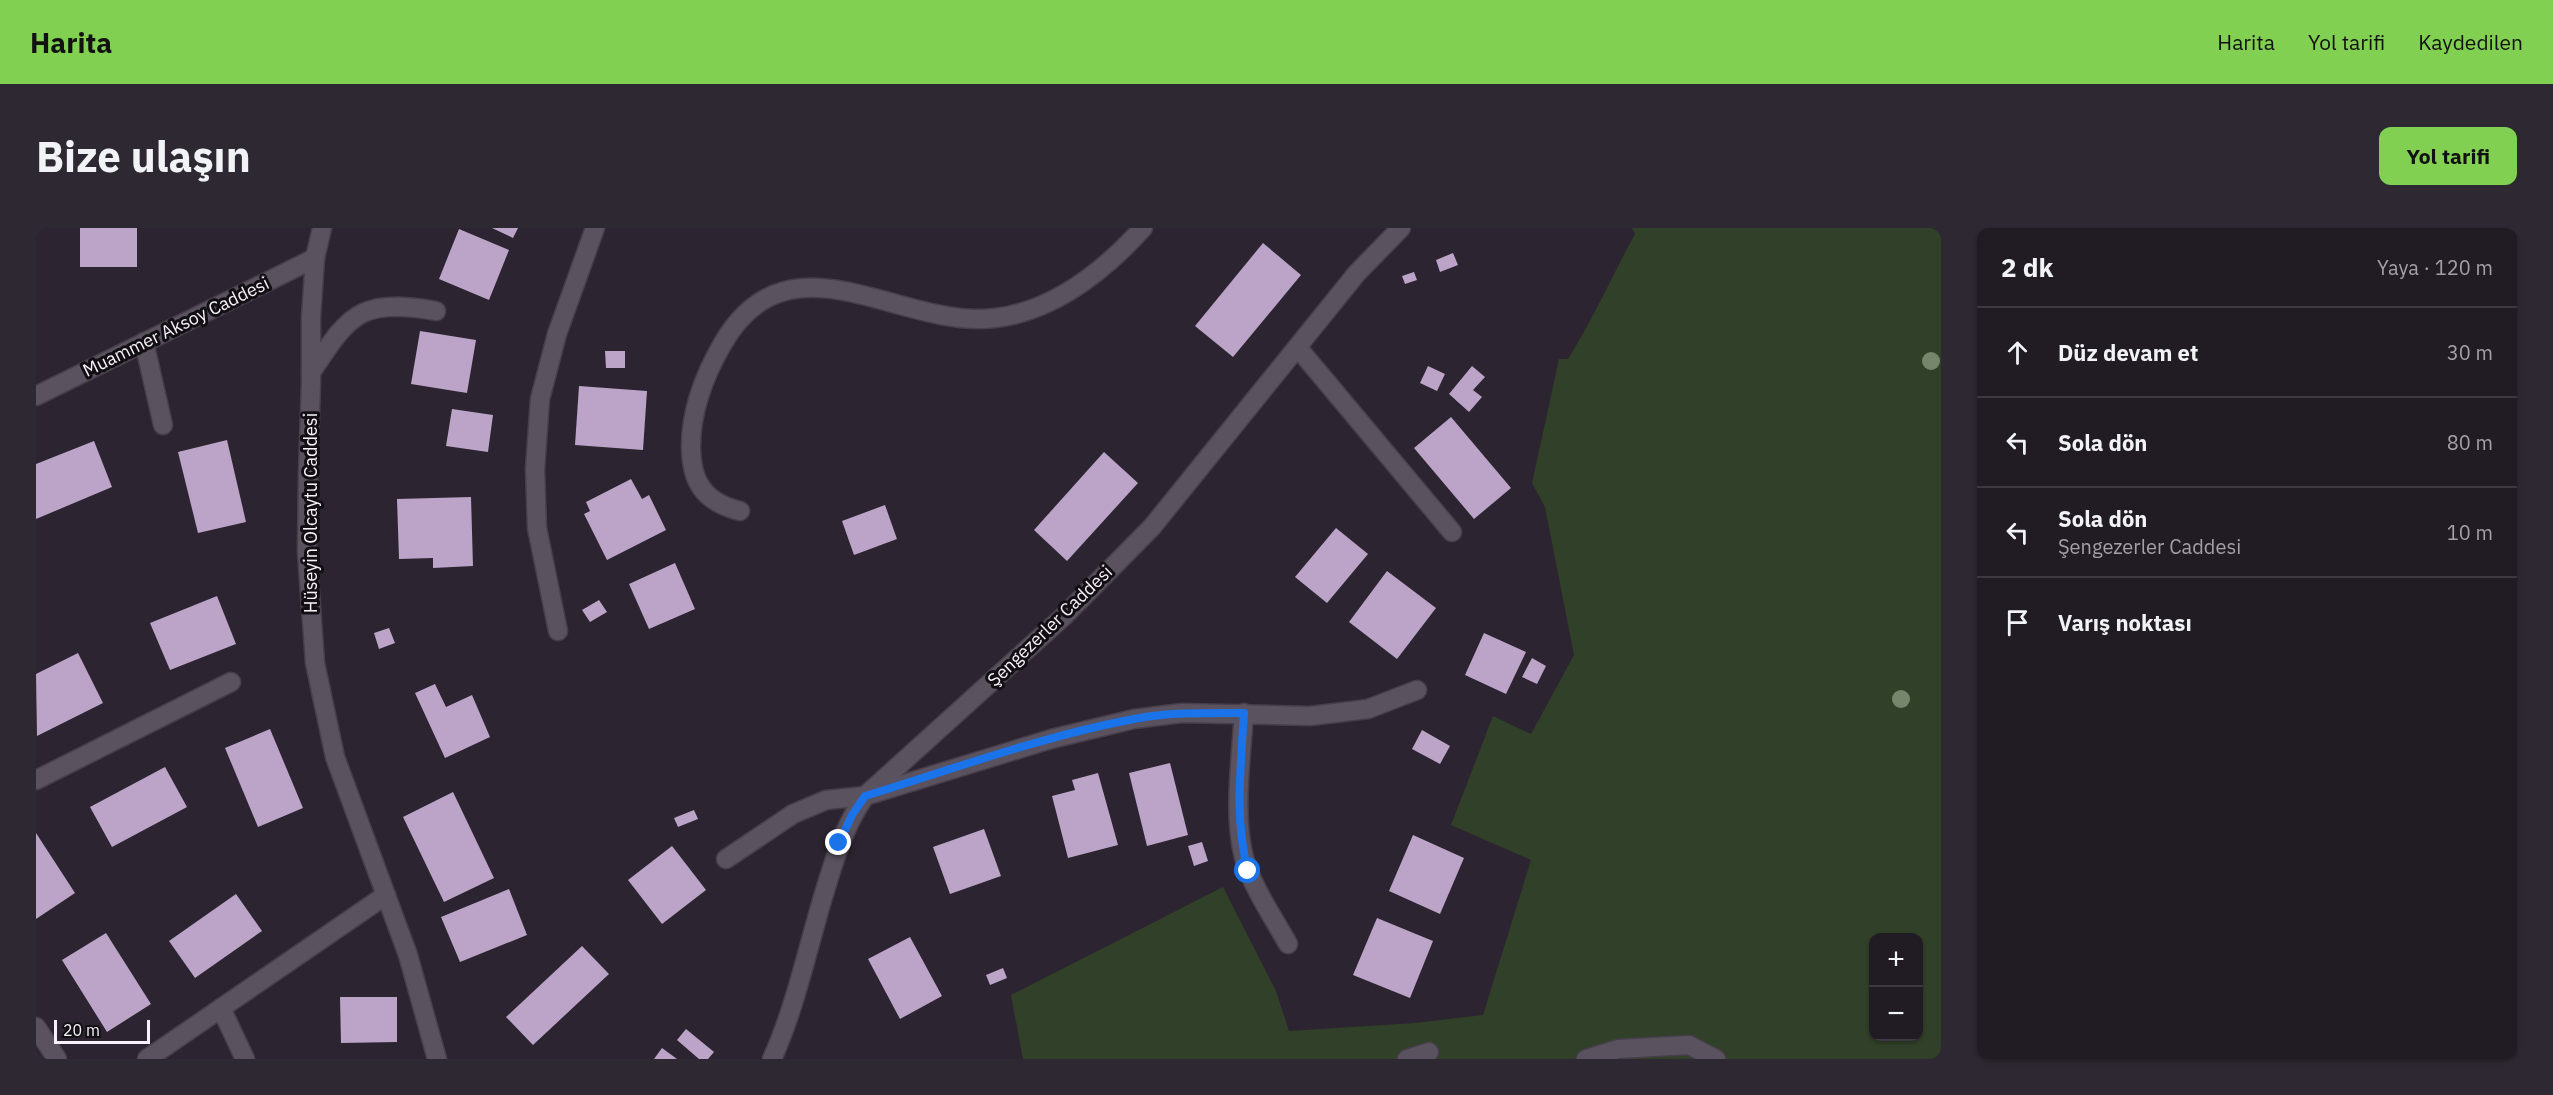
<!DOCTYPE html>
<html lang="tr">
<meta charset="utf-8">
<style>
body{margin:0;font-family:"IBM Plex Sans",sans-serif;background:#2d2831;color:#f1f3f6}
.controls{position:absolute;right:18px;bottom:18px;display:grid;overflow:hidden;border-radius:12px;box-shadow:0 2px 4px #0004}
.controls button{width:54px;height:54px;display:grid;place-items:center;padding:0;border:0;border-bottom:2px solid #3e3941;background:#211b24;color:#f1f3f6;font:30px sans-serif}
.scale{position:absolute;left:18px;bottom:15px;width:96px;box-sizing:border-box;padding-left:6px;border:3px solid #f7f2fa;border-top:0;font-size:16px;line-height:21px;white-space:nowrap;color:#f7f2fa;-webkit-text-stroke:4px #120f14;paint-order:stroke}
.stop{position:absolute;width:18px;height:18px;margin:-14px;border:4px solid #1a73e8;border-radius:50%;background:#fff}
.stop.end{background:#1a73e8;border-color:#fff;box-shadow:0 2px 6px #0008}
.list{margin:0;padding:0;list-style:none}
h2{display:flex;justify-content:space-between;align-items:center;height:78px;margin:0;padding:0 24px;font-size:26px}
h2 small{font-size:20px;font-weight:400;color:#a2a1a6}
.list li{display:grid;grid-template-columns:39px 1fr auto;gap:18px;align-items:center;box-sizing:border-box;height:90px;padding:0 24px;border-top:2px solid #3e3941}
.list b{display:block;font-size:22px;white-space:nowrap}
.list p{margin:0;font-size:20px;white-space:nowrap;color:#a2a1a6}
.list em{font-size:20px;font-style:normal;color:#a2a1a6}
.icon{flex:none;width:33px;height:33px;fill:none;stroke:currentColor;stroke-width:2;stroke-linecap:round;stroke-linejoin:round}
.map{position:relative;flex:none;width:1905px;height:831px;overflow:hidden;border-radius:12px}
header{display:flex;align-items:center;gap:36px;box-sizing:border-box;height:84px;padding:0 30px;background:#81d051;color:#111}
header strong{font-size:28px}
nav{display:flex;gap:33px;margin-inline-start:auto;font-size:21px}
.intro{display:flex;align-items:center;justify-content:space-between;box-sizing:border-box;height:144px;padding:0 36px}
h1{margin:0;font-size:42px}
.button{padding:15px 27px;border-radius:12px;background:#81d051;color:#111;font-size:21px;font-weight:700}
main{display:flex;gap:36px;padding:0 36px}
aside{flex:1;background:#211b24;border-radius:12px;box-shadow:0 2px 4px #0004}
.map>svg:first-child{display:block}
.green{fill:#314029;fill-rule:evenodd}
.building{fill:#bba4c8}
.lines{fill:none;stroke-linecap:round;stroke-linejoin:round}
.minor-casing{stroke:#463f4a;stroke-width:21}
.minor{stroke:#5b5260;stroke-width:18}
.tree{fill:#75866d}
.route{stroke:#1a73e8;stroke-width:8}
.labels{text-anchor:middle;stroke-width:6;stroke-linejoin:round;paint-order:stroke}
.street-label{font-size:18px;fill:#f7f2fa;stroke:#120f14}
</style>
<header>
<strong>Harita</strong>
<nav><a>Harita</a><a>Yol tarifi</a><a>Kaydedilen</a></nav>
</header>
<div class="intro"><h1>Bize ulaşın</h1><a class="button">Yol tarifi</a></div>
<main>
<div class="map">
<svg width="1905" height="831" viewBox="0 0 1905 831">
<rect width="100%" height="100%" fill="#2c2430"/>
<path class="green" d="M1596 0H1905V831H987L975 767 1187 659 1240 763 1253 803 1379 795 1447 787 1495 632 1415 597 1457 488 1495 506 1538 427 1509 279 1496 255 1523 131H1532C1557 91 1576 48 1599 6ZM1838 710H1882V808H1838Z"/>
<g class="building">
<rect x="44" y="0" width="57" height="39"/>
<polygon points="456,0 482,0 477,10"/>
<polygon points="423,1 473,22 453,72 403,51"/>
<polygon points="1227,15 1265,47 1197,129 1159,98"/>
<polygon points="1417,25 1422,37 1404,44 1400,32"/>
<polygon points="1378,44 1381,52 1369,56 1366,48"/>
<polygon points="384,103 440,112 431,165 375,156"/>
<polygon points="569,123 589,123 589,140 570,140"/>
<polygon points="1392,138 1409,146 1401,163 1384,155"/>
<polygon points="1436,138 1449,149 1437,162 1446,169 1433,184 1413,166"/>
<polygon points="543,158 611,163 607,222 539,217"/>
<polygon points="416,181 457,187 452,224 410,218"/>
<polygon points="1415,189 1475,260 1438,291 1378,220"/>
<polygon points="191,212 210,294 162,305 142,224"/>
<polygon points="58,213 76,259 0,291 0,236"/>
<polygon points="1068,224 1102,255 1031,333 998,302"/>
<polygon points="595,251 606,271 613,267 630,302 571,332 548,286 554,283 550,274"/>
<polygon points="435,269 437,338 397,340 397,330 363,331 361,271"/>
<polygon points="849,277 861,311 818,327 806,293"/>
<polygon points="1300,300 1332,326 1291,375 1259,349"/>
<polygon points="639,335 659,381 613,401 593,356"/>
<polygon points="1351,343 1400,380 1361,431 1313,394"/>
<polygon points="181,368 200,416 134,442 114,395"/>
<polygon points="563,372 571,384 554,394 546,382"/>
<polygon points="353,400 359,415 343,421 338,405"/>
<polygon points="1448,405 1490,424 1470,466 1429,447"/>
<polygon points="42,425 67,475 1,508 0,446"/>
<polygon points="1496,430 1510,438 1501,456 1486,449"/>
<polygon points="399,456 410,479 436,467 454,509 409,530 379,465"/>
<polygon points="234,501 267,580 222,599 189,520"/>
<polygon points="1386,502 1414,518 1404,536 1376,521"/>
<polygon points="1134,535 1152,607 1111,618 1093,545"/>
<polygon points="129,539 151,579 76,619 54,579"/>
<polygon points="1062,545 1082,617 1032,630 1016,568 1039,562 1036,552"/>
<polygon points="417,564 458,650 408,674 367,589"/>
<polygon points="658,582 662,591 642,599 638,590"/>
<polygon points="948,601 965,648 914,666 897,619"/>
<polygon points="0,605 39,665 0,691"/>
<polygon points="1377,607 1428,630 1404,686 1353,663"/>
<polygon points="1166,614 1172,633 1158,638 1152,618"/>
<polygon points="636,618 670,662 626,696 592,652"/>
<polygon points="473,661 491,707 424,734 405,689"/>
<polygon points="200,666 226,703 159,750 133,713"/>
<polygon points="1341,690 1397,713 1374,770 1317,747"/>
<polygon points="70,705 115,776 71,804 26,732"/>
<polygon points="874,709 906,768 864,791 832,731"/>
<polygon points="546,718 573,746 497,817 470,789"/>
<polygon points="967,740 971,750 954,757 950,747"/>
<polygon points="304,769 361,769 361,814 305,815"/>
<polygon points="650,801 678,824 672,831 663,831 641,812"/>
<polygon points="626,820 641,831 618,831"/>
</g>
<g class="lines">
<g class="minor-casing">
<g id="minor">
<polyline points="286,0 279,30 275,89 275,154 272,247 271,324 279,435 299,529 372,727 401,831"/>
<polyline points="108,114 127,197"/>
<polyline points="1262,120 1416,304"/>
<path d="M275 144C289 125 304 96 327 85 348 75 378 79 400 83"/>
<polyline points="0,168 279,30"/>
<path d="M704 283C668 274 655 254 655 218 655 182 669 146 687 115 754 0 864 102 959 90 1019 83 1068 43 1107 0"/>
<polyline points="522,403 501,300 499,241 504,171 521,106 559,0"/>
<path d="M1208 485C1205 532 1195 598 1212 642 1222 668 1239 692 1252 716"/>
<polyline points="0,552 195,454"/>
<polyline points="690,631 757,586 790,572 829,568 1015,511 1098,491 1146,485 1274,488 1332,481 1381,462"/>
<polyline points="185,780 209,831"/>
<polyline points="0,799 21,831"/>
<polyline points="111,831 350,667"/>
<path d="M736 831C759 780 771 723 787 669 798 633 807 600 829 568L1028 388 1116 299 1321 45 1365 0"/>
<polyline points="1371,831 1393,824"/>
<polyline points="1550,831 1582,821 1653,817 1680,831"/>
</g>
</g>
<use href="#minor" class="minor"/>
</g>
<g class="tree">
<circle cx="1895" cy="133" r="9"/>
<circle cx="1865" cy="471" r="9"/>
</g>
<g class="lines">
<path class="route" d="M803 615 816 587 829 568C917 541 1007 508 1098 491 1134 484 1171 485 1208 485 1205 537 1198 591 1212 643"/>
</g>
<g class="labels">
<g class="street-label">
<text transform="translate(140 99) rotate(-26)" y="6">Muammer Aksoy Caddesi</text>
<text transform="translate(275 285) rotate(-90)" y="6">Hüseyin Olcaytu Caddesi</text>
<text transform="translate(1014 398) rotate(-44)" y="6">Şengezerler Caddesi</text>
</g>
</g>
</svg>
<div class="controls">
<button>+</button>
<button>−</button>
</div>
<div class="scale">20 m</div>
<div class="stop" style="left:1212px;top:643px"></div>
<div class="stop end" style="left:803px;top:615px"></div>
</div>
<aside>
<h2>2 dk<small>Yaya · 120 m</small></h2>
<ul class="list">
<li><svg class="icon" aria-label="ahead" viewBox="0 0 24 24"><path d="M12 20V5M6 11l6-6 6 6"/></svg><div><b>Düz devam et</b></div><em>30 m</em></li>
<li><svg class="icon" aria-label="left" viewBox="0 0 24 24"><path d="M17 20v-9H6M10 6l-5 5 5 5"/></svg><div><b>Sola dön</b></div><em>80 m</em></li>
<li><svg class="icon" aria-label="left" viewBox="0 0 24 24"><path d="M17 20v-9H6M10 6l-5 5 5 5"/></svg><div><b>Sola dön</b><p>Şengezerler Caddesi</p></div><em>10 m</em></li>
<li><svg class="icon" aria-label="arrive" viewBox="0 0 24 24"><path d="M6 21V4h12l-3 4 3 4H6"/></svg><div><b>Varış noktası</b></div></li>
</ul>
</aside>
</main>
